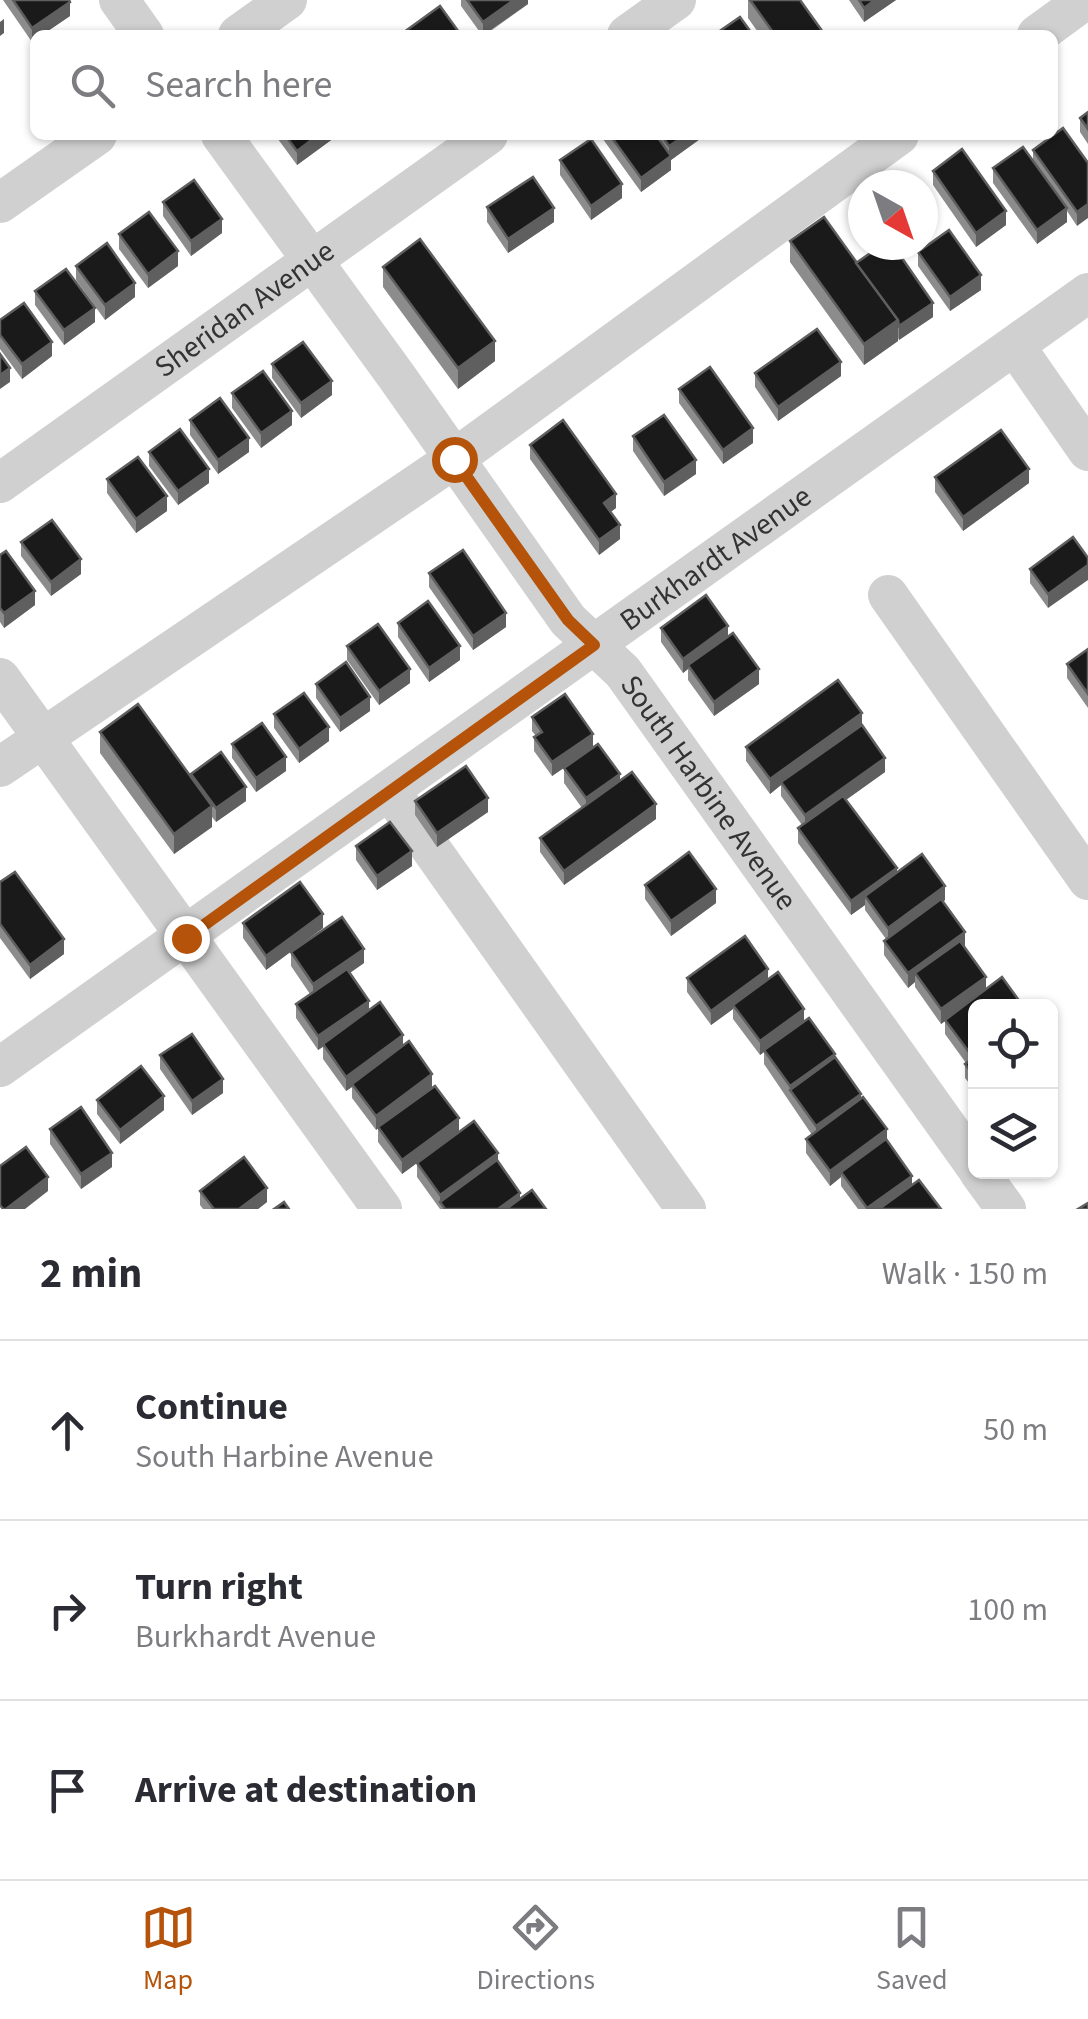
<!DOCTYPE html>
<meta charset="utf-8">
<style>
body{margin:0;font-family:"Source Sans 3",sans-serif;background:#f7f7f7;color:#2b2b33}
.controls{position:absolute;right:30px;bottom:30px;display:grid;overflow:hidden;border-radius:15px;box-shadow:0 2px 8px #0004}
.controls button{width:90px;height:90px;display:grid;place-items:center;padding:0;border:0;border-bottom:2px solid #e1e1e2;background:#fff;color:#2b2b33;font:50px sans-serif}
.compass{position:absolute;left:848px;top:170px;width:90px;height:90px;border-radius:50%;background:#fff;box-shadow:0 2px 8px #0004;rotate:140deg}
.stop{position:absolute;width:30px;height:30px;margin:-22px;border:8px solid #b45309;border-radius:50%;background:#fff}
.stop.end{background:#b45309;border-color:#fff;box-shadow:0 2px 10px #0008}
.list{margin:0;padding:0;list-style:none}
h2{display:flex;justify-content:space-between;align-items:center;height:130px;margin:0;padding:0 40px;font-size:42px}
h2 small{font-size:32px;font-weight:400;color:#7c7c81}
.list li{display:grid;grid-template-columns:65px 1fr auto;gap:30px;align-items:center;box-sizing:border-box;height:180px;padding:0 40px;border-top:2px solid #e1e1e2}
.list b{display:block;font-size:38px;white-space:nowrap}
.list p{margin:0;font-size:32px;white-space:nowrap;color:#7c7c81}
.list em{font-size:32px;font-style:normal;color:#7c7c81}
.icon{flex:none;width:55px;height:55px;fill:none;stroke:currentColor;stroke-width:2;stroke-linecap:round;stroke-linejoin:round}
.map{position:relative;flex:none;width:1088px;height:1209px;overflow:hidden}
.search{position:absolute;background:#fff;box-shadow:0 2px 8px #0004;left:30px;right:30px;top:30px;height:110px;display:flex;align-items:center;gap:25px;box-sizing:border-box;padding:0 35px;border-radius:15px;color:#7c7c81;font-size:38px}
.sheet{height:670px;background:#fff}
nav{display:flex;justify-content:space-around;align-items:center;box-sizing:border-box;height:140px;border-top:2px solid #e1e1e2;background:#fff;font-size:28px;color:#7c7c81}
nav a{display:grid;justify-items:center;gap:5px}
nav .on{color:#b45309}
.map>svg:first-child{display:block}
.lines{fill:none;stroke-linecap:round;stroke-linejoin:round}
.minor{stroke:#d0d0d0;stroke-width:40}
.wall{fill:#8c8c8c}
.shaded-wall{fill:#5f5f5f}
.building{fill:#1a1a1a;stroke:#5f5f5f;stroke-width:2.5}
.route{stroke:#b45309;stroke-width:12}
.labels{text-anchor:middle;stroke-width:10;stroke-linejoin:round;paint-order:stroke}
.street-label{font-size:30px;fill:#333;stroke:#fff}
</style>
<div class="map">
<svg width="1088" height="1209" viewBox="0 0 1088 1209">
<rect width="100%" height="100%" fill="#fff"/>
<g class="lines">
<g class="minor">
<polyline points="119,0 144,35"/>
<polyline points="238,35 287,0"/>
<polyline points="627,35 676,0"/>
<polyline points="1037,35 1085,0"/>
<path id="s1" d="M221 135 397 377 568 620 623 672 976 1167"/>
<polyline points="0,203 97,135"/>
<polyline points="1015,346 1088,451"/>
<path id="s2" d="M0 483 488 135"/>
<polyline points="888,595 1088,880"/>
<polyline points="0,678 382,1209"/>
<polyline points="0,767 454,459 899,135"/>
<polyline points="390,791 686,1209"/>
<path id="s3" d="M0 1067 1088 293"/>
<polyline points="979,1172 1006,1209"/>
</g>
</g>
<g class="wall">
<polygon points="3,0 69,0 70,16 42,35 35,35 32,42"/>
<polygon points="461,0 528,0 528,4 485,35 482,35 461,6"/>
<polygon points="748,0 800,0 825,35 760,35 748,18"/>
<polygon points="849,0 896,0 864,22"/>
<polygon points="1088,112 1088,144 1080,132 1080,118"/>
<polygon points="275,135 338,135 297,165"/>
<polygon points="600,135 700,135 700,139 671,160 671,170 641,192"/>
<polygon points="1033,150 1088,163 1077,226 1067,211 1067,222 1037,244 993,183 993,168 1033,161"/>
<polygon points="560,160 622,198 591,220 560,175"/>
<polygon points="933,171 1006,225 976,247 933,185"/>
<polygon points="163,202 222,233 191,256 163,216"/>
<polygon points="487,207 554,222 508,253 487,222"/>
<polygon points="119,234 178,266 148,288 119,249"/>
<polygon points="790,241 856,263 933,317 899,340 898,338 898,341 864,365 790,262"/>
<polygon points="918,252 981,290 950,311 918,266"/>
<polygon points="76,266 135,297 105,320 76,280"/>
<polygon points="383,267 495,361 458,389 383,287"/>
<polygon points="35,291 95,322 64,345 35,305"/>
<polygon points="0,320 52,356 22,379 0,349"/>
<polygon points="272,364 332,395 301,418 272,378"/>
<polygon points="755,373 841,376 778,421 755,387"/>
<polygon points="679,389 753,443 723,464 679,403"/>
<polygon points="232,393 292,425 261,448 232,408"/>
<polygon points="190,420 249,452 218,474 190,435"/>
<polygon points="633,436 696,474 664,496 633,451"/>
<polygon points="530,445 616,508 610,512 620,539 599,555 530,459"/>
<polygon points="149,452 209,483 178,505 149,466"/>
<polygon points="935,477 1029,483 963,531 935,492"/>
<polygon points="107,479 167,511 136,533 107,493"/>
<polygon points="1073,537 1048,608 1030,583 1030,569"/>
<polygon points="21,542 81,574 51,596 21,556"/>
<polygon points="0,555 35,605 4,628 0,622"/>
<polygon points="429,573 506,627 473,650 429,587"/>
<polygon points="398,623 460,660 429,682 398,637"/>
<polygon points="661,628 728,636 759,684 714,716 688,680 688,669 683,673 661,642"/>
<polygon points="347,646 410,683 379,705 347,660"/>
<polygon points="1088,649 1088,708 1067,678 1067,664"/>
<polygon points="316,684 370,711 340,732 316,698"/>
<polygon points="274,714 329,741 299,763 274,728"/>
<polygon points="532,717 593,748 552,776 534,751 534,737 536,736 532,731"/>
<polygon points="862,725 885,772 846,800 897,872 945,900 943,902 965,946 976,1006 976,1092 965,1078 965,1064 966,1063 945,1034 945,1021 941,1024 915,987 915,982 908,988 884,955 884,941 886,939 865,910 865,905 851,915 798,843 798,828 802,825 781,796 781,785 770,794 746,761 746,747"/>
<polygon points="100,732 191,777 191,774 246,801 216,822 212,817 212,827 174,854 100,753"/>
<polygon points="232,744 286,771 256,792 232,758"/>
<polygon points="564,768 620,780 656,819 564,885 540,852 540,838 582,808 564,783"/>
<polygon points="415,801 488,812 437,847 415,815"/>
<polygon points="356,846 412,866 377,890 356,860"/>
<polygon points="0,882 64,954 30,979 0,938"/>
<polygon points="645,885 716,903 671,936 645,899"/>
<polygon points="243,923 323,928 266,970 243,938"/>
<polygon points="291,952 364,963 350,973 369,1010 403,1046 432,1088 459,1132 498,1162 520,1198 546,1209 440,1209 417,1177 417,1163 402,1174 378,1142 378,1128 376,1130 352,1098 352,1087 346,1091 323,1059 323,1047 318,1050 296,1018 296,1004 310,994 291,966"/>
<polygon points="687,978 768,979 835,1058 887,1141 912,1185 941,1209 858,1209 841,1186 841,1177 830,1186 806,1153 806,1139 812,1135 764,1064 764,1052 760,1055 733,1019 733,1009 711,1025 687,992"/>
<polygon points="160,1055 223,1093 192,1115 160,1069"/>
<polygon points="97,1100 164,1110 120,1144 97,1114"/>
<polygon points="50,1129 112,1167 81,1189 50,1144"/>
<polygon points="200,1191 267,1202 258,1209 203,1209 200,1205"/>
</g>
<g class="shaded-wall">
<polygon points="514,0 528,0 528,4 483,35 483,22"/>
<polygon points="875,0 896,0 864,22 864,8"/>
<polygon points="70,2 70,16 42,35 35,35 35,40 32,42 32,28"/>
<polygon points="4,19 4,33 0,36 0,22"/>
<polygon points="318,135 338,135 297,165 297,151"/>
<polygon points="686,135 700,135 700,139 671,160 671,170 641,192 641,178 669,157 669,146"/>
<polygon points="622,184 622,198 591,220 591,206"/>
<polygon points="1088,204 1088,218 1077,226 1077,212"/>
<polygon points="554,208 554,222 508,253 508,239"/>
<polygon points="1067,208 1067,222 1037,244 1037,230"/>
<polygon points="1006,211 1006,225 976,247 976,233"/>
<polygon points="222,219 222,233 191,256 191,241"/>
<polygon points="178,251 178,266 148,288 148,274"/>
<polygon points="981,275 981,290 950,311 950,297"/>
<polygon points="135,283 135,297 105,320 105,305"/>
<polygon points="933,303 933,317 899,340 899,326"/>
<polygon points="95,308 95,322 64,345 64,330"/>
<polygon points="898,320 898,341 864,365 864,344"/>
<polygon points="495,341 495,361 458,389 458,368"/>
<polygon points="52,342 52,356 22,379 22,364"/>
<polygon points="841,362 841,376 778,421 778,407"/>
<polygon points="10,368 10,382 0,389 0,375"/>
<polygon points="332,381 332,395 301,418 301,403"/>
<polygon points="292,411 292,425 261,448 261,433"/>
<polygon points="753,428 753,443 723,464 723,450"/>
<polygon points="249,438 249,452 218,474 218,460"/>
<polygon points="696,460 696,474 664,496 664,482"/>
<polygon points="209,469 209,483 178,505 178,491"/>
<polygon points="1029,469 1029,483 963,531 963,517"/>
<polygon points="616,494 616,508 604,517 604,503"/>
<polygon points="167,496 167,511 136,533 136,519"/>
<polygon points="620,525 620,539 599,555 599,540"/>
<polygon points="81,559 81,574 51,596 51,582"/>
<polygon points="1088,565 1088,580 1048,608 1048,594"/>
<polygon points="35,591 35,605 4,628 4,613"/>
<polygon points="506,613 506,627 473,650 473,636"/>
<polygon points="728,626 728,640 688,665 688,669 683,673 683,659"/>
<polygon points="460,646 460,660 429,682 429,668"/>
<polygon points="410,669 410,683 379,705 379,691"/>
<polygon points="759,669 759,684 714,716 714,702"/>
<polygon points="370,697 370,711 340,732 340,718"/>
<polygon points="862,713 862,727 781,782 781,785 770,794 770,779"/>
<polygon points="329,727 329,741 299,763 299,749"/>
<polygon points="593,734 593,748 552,776 552,762"/>
<polygon points="286,757 286,771 256,792 256,778"/>
<polygon points="885,758 885,772 805,829 805,815"/>
<polygon points="620,774 620,788 586,813 586,798"/>
<polygon points="246,787 246,801 216,822 216,808"/>
<polygon points="488,798 488,812 437,847 437,833"/>
<polygon points="656,804 656,819 564,885 564,871"/>
<polygon points="212,806 212,827 174,854 174,834"/>
<polygon points="412,851 412,866 377,890 377,876"/>
<polygon points="897,868 897,883 865,896 865,905 851,915 851,901"/>
<polygon points="945,886 945,900 888,942 888,928"/>
<polygon points="716,889 716,903 671,936 671,921"/>
<polygon points="323,914 323,928 266,970 266,956"/>
<polygon points="965,932 965,946 915,973 915,982 908,988 908,973"/>
<polygon points="64,939 64,954 30,979 30,965"/>
<polygon points="364,949 364,963 313,998 313,984"/>
<polygon points="768,969 768,983 733,1005 733,1009 711,1025 711,1011"/>
<polygon points="986,977 986,991 941,1024 941,1009"/>
<polygon points="369,1001 369,1015 318,1050 318,1036"/>
<polygon points="804,1009 804,1023 760,1055 760,1041"/>
<polygon points="403,1035 403,1049 352,1084 352,1087 346,1091 346,1077"/>
<polygon points="1056,1036 1056,1050 1050,1054 1050,1040"/>
<polygon points="976,1047 976,1061 969,1066 969,1052"/>
<polygon points="835,1054 835,1068 790,1090 790,1086"/>
<polygon points="432,1074 432,1088 376,1130 376,1116"/>
<polygon points="223,1079 223,1093 192,1115 192,1101"/>
<polygon points="861,1094 861,1108 816,1140 816,1126"/>
<polygon points="164,1096 164,1110 120,1144 120,1130"/>
<polygon points="459,1118 459,1132 402,1174 402,1160"/>
<polygon points="887,1129 887,1143 841,1172 841,1177 830,1186 830,1171"/>
<polygon points="112,1153 112,1167 81,1189 81,1174"/>
<polygon points="498,1153 498,1167 440,1203 440,1195"/>
<polygon points="912,1176 912,1190 886,1209 867,1209"/>
<polygon points="48,1177 48,1191 25,1209 6,1209"/>
<polygon points="267,1188 267,1202 258,1209 239,1209"/>
<polygon points="520,1193 520,1207 518,1209 498,1209"/>
</g>
<g class="building">
<polygon points="13,0 69,0 70,2 32,28"/>
<polygon points="467,0 514,0 483,22"/>
<polygon points="750,0 800,0 825,35 775,35"/>
<polygon points="859,0 875,0 864,8"/>
<polygon points="440,6 461,35 400,35"/>
<polygon points="740,17 753,35 714,35"/>
<polygon points="1088,112 1088,129 1080,118"/>
<polygon points="1063,128 1088,163 1088,204 1077,212 1033,150"/>
<polygon points="285,135 318,135 297,151"/>
<polygon points="610,135 656,135 671,156 641,178"/>
<polygon points="661,135 686,135 669,146"/>
<polygon points="591,139 622,184 591,206 560,160"/>
<polygon points="1023,147 1067,208 1037,230 993,168"/>
<polygon points="962,149 1006,211 976,233 933,171"/>
<polygon points="533,177 554,208 508,239 487,207"/>
<polygon points="194,180 222,219 191,241 163,202"/>
<polygon points="149,212 178,251 148,274 119,234"/>
<polygon points="824,217 898,320 864,344 790,241"/>
<polygon points="949,230 981,275 950,297 918,252"/>
<polygon points="420,239 495,341 458,368 383,267"/>
<polygon points="107,243 135,283 105,305 76,266"/>
<polygon points="882,245 893,245 933,303 899,326 898,320 856,263"/>
<polygon points="66,269 95,308 64,330 35,291"/>
<polygon points="24,303 52,342 22,364 0,335 0,320"/>
<polygon points="817,329 841,362 778,407 755,373"/>
<polygon points="303,342 332,381 301,403 272,364"/>
<polygon points="0,354 10,368 0,375"/>
<polygon points="710,367 753,428 723,450 679,389"/>
<polygon points="263,371 292,411 261,433 232,393"/>
<polygon points="220,398 249,438 218,460 190,420"/>
<polygon points="664,415 696,460 664,482 633,436"/>
<polygon points="563,420 616,494 604,503 620,525 599,540 530,445"/>
<polygon points="180,429 209,469 178,491 149,452"/>
<polygon points="1001,430 1029,469 963,517 935,477"/>
<polygon points="138,457 167,496 136,519 107,479"/>
<polygon points="52,520 81,559 51,582 21,542"/>
<polygon points="1073,537 1088,558 1088,565 1048,594 1030,569"/>
<polygon points="463,550 506,613 473,636 429,573"/>
<polygon points="6,551 35,591 4,613 0,608 0,555"/>
<polygon points="706,595 728,626 683,659 661,628"/>
<polygon points="428,601 460,646 429,668 398,623"/>
<polygon points="378,624 410,669 379,691 347,646"/>
<polygon points="733,633 759,669 714,702 688,665"/>
<polygon points="1088,649 1088,694 1067,664"/>
<polygon points="346,662 370,697 340,718 316,684"/>
<polygon points="838,680 862,713 770,779 746,747"/>
<polygon points="304,693 329,727 299,749 274,714"/>
<polygon points="565,694 593,734 552,762 534,737 542,732 532,717"/>
<polygon points="138,704 212,806 174,834 100,732"/>
<polygon points="262,723 286,757 256,778 232,744"/>
<polygon points="862,725 885,758 805,815 781,782"/>
<polygon points="598,744 620,774 586,798 564,768"/>
<polygon points="221,752 246,787 216,808 191,774"/>
<polygon points="466,766 488,798 437,833 415,801"/>
<polygon points="632,772 656,804 564,871 540,838"/>
<polygon points="843,796 897,868 851,901 798,828"/>
<polygon points="390,822 412,851 377,876 356,846"/>
<polygon points="689,852 716,889 671,921 645,885"/>
<polygon points="922,854 945,886 888,928 865,896"/>
<polygon points="15,872 64,939 30,965 0,924 0,882"/>
<polygon points="300,882 323,914 266,956 243,923"/>
<polygon points="941,899 965,932 908,973 884,941"/>
<polygon points="342,917 364,949 313,984 291,952"/>
<polygon points="745,936 768,969 711,1011 687,978"/>
<polygon points="960,941 986,977 941,1009 915,973"/>
<polygon points="347,969 369,1001 318,1036 296,1004"/>
<polygon points="778,972 804,1009 760,1041 733,1005"/>
<polygon points="1002,977 1023,1006 976,1006 976,1047 969,1052 945,1020"/>
<polygon points="380,1002 403,1035 346,1077 323,1044"/>
<polygon points="809,1018 835,1054 790,1086 764,1050"/>
<polygon points="192,1034 223,1079 192,1101 160,1055"/>
<polygon points="409,1041 432,1074 376,1116 352,1084"/>
<polygon points="976,1056 976,1078 965,1064"/>
<polygon points="835,1057 861,1094 816,1126 790,1090"/>
<polygon points="141,1066 164,1096 120,1130 97,1100"/>
<polygon points="435,1086 459,1118 402,1160 378,1127"/>
<polygon points="863,1097 887,1129 830,1171 806,1139"/>
<polygon points="81,1107 112,1153 81,1174 50,1129"/>
<polygon points="474,1121 498,1153 440,1195 417,1163"/>
<polygon points="886,1139 912,1176 867,1208 841,1172"/>
<polygon points="26,1147 48,1177 6,1209 3,1209 0,1205 0,1166"/>
<polygon points="244,1157 267,1188 239,1209 214,1209 200,1191"/>
<polygon points="497,1160 520,1193 498,1209 445,1209 440,1202"/>
<polygon points="919,1180 941,1209 879,1209"/>
<polygon points="532,1190 546,1209 506,1209"/>
<polygon points="284,1202 289,1209 274,1209"/>
<polygon points="1088,1203 1088,1209 1078,1209"/>
</g>
<g class="lines">
<polyline class="route" points="186,938 594,645 568,620 454,459"/>
</g>
<g class="labels">
<g class="street-label">
<text dy="10" stroke="none"><textPath href="#s2" startOffset="300">Sheridan Avenue</textPath></text>
<text dy="10" stroke="none"><textPath href="#s3" startOffset="878">Burkhardt Avenue</textPath></text>
<text dy="10" stroke="none"><textPath href="#s1" startOffset="820">South Harbine Avenue</textPath></text>
</g>
</g>
</svg>
<div class="controls">
<button><svg class="icon" aria-label="locate" viewBox="0 0 24 24"><circle cx="12" cy="12" r="6"/><path d="M12 2v4M12 18v4M2 12h4M18 12h4"/></svg></button>
<button><svg class="icon" aria-label="layers" viewBox="0 0 24 24"><path d="M12 4l9 5-9 5-9-5zM3 14l9 5 9-5"/></svg></button>
</div>
<svg class="compass" viewBox="-18 -18 36 36"><path d="M0-13l5 13h-10z" fill="#e53935"/><path d="M0 13l5-13h-10z" fill="#7c7c81"/></svg>
<div class="stop" style="left:454px;top:459px"></div>
<div class="stop end" style="left:186px;top:938px"></div>
<div class="search"><svg class="icon" aria-label="search" viewBox="0 0 24 24"><circle cx="10" cy="10" r="6"/><path d="M15 15l6 6"/></svg>Search here</div>
</div>
<section class="sheet">
<h2>2 min<small>Walk · 150 m</small></h2>
<ul class="list">
<li><svg class="icon" aria-label="ahead" viewBox="0 0 24 24"><path d="M12 20V5M6 11l6-6 6 6"/></svg><div><b>Continue</b><p>South Harbine Avenue</p></div><em>50 m</em></li>
<li><svg class="icon" aria-label="right" viewBox="0 0 24 24"><path d="M7 20v-9h11M14 6l5 5-5 5"/></svg><div><b>Turn right</b><p>Burkhardt Avenue</p></div><em>100 m</em></li>
<li><svg class="icon" aria-label="arrive" viewBox="0 0 24 24"><path d="M6 21V4h12l-3 4 3 4H6"/></svg><div><b>Arrive at destination</b></div></li>
</ul>
</section>
<nav>
<a class="on"><svg class="icon" aria-label="map" viewBox="0 0 24 24"><path d="M3 6l6-2 6 2 6-2v14l-6 2-6-2-6 2zM9 4v14M15 6v14"/></svg>Map</a>
<a><svg class="icon" aria-label="directions" viewBox="0 0 24 24"><path d="M12 3l9 9-9 9-9-9zM9 14v-3h6M13 9l2 2-2 2"/></svg>Directions</a>
<a><svg class="icon" aria-label="saved" viewBox="0 0 24 24"><path d="M7 4h10v16l-5-4-5 4z"/></svg>Saved</a>
</nav>
